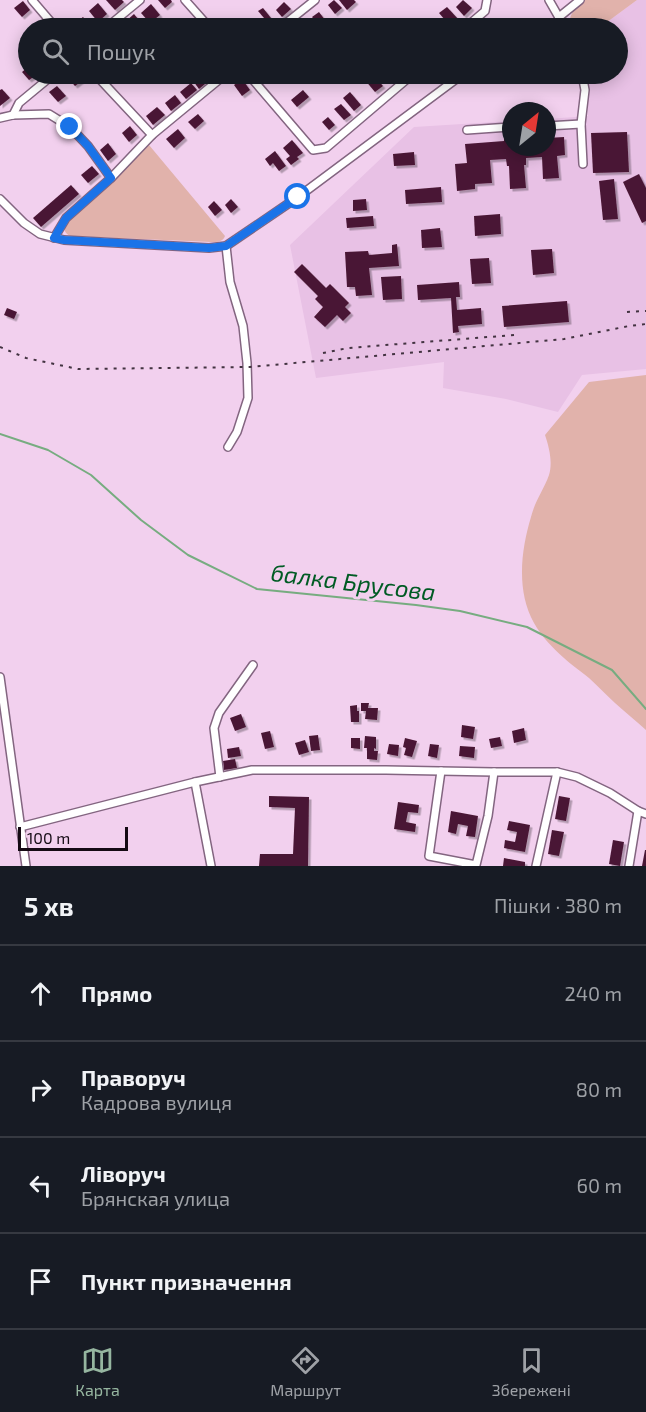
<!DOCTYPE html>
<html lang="uk">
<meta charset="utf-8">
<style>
body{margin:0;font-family:"Exo 2",sans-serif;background:#242831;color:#f1f3f6}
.compass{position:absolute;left:502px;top:102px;width:54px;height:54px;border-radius:50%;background:#171b24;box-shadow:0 3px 15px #0003;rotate:30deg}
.scale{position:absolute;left:18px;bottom:15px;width:110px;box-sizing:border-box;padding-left:6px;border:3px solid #150a14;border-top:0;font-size:16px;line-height:21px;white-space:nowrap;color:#150a14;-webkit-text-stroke:4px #f2d0ee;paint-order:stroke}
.stop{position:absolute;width:18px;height:18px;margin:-14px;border:4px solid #1a73e8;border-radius:50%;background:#fff}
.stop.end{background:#1a73e8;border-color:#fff;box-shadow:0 2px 6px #0008}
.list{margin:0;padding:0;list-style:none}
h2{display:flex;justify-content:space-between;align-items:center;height:78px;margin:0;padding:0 24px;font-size:26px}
h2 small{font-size:20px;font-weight:400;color:#9ea1a6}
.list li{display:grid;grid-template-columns:39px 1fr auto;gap:18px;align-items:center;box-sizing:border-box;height:96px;padding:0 24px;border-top:2px solid #363941}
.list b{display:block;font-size:22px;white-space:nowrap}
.list p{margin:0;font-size:20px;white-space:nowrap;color:#9ea1a6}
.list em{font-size:20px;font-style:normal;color:#9ea1a6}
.icon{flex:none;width:33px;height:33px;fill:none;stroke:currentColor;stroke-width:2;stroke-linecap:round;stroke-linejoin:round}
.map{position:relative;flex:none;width:646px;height:866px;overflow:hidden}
.search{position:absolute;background:#171b24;box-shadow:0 3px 15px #0003;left:18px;right:18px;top:18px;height:66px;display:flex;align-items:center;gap:15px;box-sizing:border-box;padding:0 21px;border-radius:33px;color:#9ea1a6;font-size:22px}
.sheet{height:462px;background:#171b24}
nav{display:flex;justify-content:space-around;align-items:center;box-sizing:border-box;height:84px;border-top:2px solid #363941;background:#171b24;font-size:16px;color:#9ea1a6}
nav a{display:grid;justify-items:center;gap:3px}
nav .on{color:#96b6a0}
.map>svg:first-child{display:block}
.built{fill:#e8c1e5}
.green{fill:#e1b2ab}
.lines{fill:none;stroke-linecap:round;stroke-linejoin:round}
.stream{stroke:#77ac80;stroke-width:2}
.building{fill:#4a1734;filter:url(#shadow)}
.minor-casing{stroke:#836580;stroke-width:10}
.minor{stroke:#fff;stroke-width:7}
.rail{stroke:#433341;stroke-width:2;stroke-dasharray:3 6;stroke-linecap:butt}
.route{stroke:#1a73e8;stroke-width:8}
.labels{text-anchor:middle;stroke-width:6;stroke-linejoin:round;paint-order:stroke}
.water-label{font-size:24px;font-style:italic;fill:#005b24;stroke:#f2d0ee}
</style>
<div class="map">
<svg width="646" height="866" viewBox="0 0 646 866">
<defs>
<filter id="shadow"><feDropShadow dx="2.5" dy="2.5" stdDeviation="0" flood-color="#0004"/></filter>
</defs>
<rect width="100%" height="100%" fill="#f2d0ee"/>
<polygon class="built" points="637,0 646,0 646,369 582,375 558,412 506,399 443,388 444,362 316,378 290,245 414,127 511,121 511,147 547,147 547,119 588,116 587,74 618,74 618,28 599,28"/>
<g class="green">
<path d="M585 0H637L599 28H572C566 15 576 8 585 0Z"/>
<path d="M149 145 225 236C223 242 217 242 211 242L70 236C61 231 65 225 69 218Z"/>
<path d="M646 375V730C636 721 625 712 615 703 606 695 598 686 589 678 581 671 571 665 564 658 553 648 541 636 534 623 516 591 521 550 531 517 535 501 544 489 549 475 553 462 549 447 545 435L589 382Z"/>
</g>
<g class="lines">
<polyline class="stream" points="0,434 48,450 91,475 141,520 188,555 257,589 416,605 460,611 527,627 612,670 646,709"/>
</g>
<g class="building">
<polygon points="106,0 122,0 124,2 115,10"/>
<polygon points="158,0 171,0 172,2 165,8"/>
<polygon points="334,0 342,8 335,14 328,5"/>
<polygon points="339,0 354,0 356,2 347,10"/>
<polygon points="463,0 472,8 464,16 456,7"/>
<polygon points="23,1 30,10 22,17 14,8"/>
<polygon points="284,2 291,9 282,17 276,10"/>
<polygon points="98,3 107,14 98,22 89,11"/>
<polygon points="151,4 160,15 150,23 141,13"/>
<polygon points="447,7 459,20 451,27 439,13"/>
<polygon points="263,8 275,23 271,26 258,11"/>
<polygon points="319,12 325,20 319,25 312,17"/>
<polygon points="134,14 143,25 139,28 130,28 125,22"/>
<polygon points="83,17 92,27 90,28 77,28 73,25"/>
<polygon points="259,18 268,28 257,28 253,24"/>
<polygon points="28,67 28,74 38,74 29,80 22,72"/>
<polygon points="73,74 77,74 83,80 75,86 68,78"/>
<polygon points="197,74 205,84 199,89 191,78"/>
<polygon points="372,74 383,86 375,92 365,80"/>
<polygon points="384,74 400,74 391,81"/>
<polygon points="242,79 250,90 242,96 234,85"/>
<polygon points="191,83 197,90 186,99 180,92"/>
<polygon points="57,86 66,96 58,102 49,92"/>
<polygon points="2,89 10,98 0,106 0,90"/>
<polygon points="303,90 309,97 297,107 291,100"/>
<polygon points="350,92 361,105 354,111 343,98"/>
<polygon points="175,95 181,103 171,111 165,103"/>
<polygon points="341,104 351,115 344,120 334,109"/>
<polygon points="157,107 165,115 153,125 146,116"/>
<polygon points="198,114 204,121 195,129 188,122"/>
<polygon points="328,117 335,125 329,130 322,122"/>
<polygon points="130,126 137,135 129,142 122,133"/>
<polygon points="178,129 185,138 174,148 166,139"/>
<polygon points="627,132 629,172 593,173 591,133"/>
<polygon points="504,137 511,137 511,147 547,147 547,138 564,137 565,155 557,156 559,178 543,179 542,157 526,158 526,165 524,165 526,188 510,189 509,166 507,166 506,159 490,160 492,183 475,184 475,189 457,191 455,164 467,163 465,144 504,141"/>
<polygon points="292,140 303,153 297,157 299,159 291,165 286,159 290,156 283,148"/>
<polygon points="108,143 116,154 108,161 100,150"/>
<polygon points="275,151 286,166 279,171 273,163 270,166 265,159"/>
<polygon points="414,152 415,165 394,166 393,154"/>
<polygon points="92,166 99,174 88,183 81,175"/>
<polygon points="639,174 646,188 646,221 642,223 623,182"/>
<polygon points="614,179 618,219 603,220 599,181"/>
<polygon points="71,185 79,194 41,227 33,218"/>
<polygon points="441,187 442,202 406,204 405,190"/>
<polygon points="231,199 238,207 231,213 225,205"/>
<polygon points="366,199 367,210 353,211 353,200"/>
<polygon points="214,201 222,210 215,216 208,207"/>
<polygon points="500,214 501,234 475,236 474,216"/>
<polygon points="373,216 374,226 347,228 346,218"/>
<polygon points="440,228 442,247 422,248 421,230"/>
<polygon points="397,244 399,266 369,268 372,295 356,296 355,287 347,287 345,252 368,251 369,255 392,253 392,245"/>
<polygon points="552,249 554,273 533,275 531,250"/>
<polygon points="489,258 491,283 472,284 470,259"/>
<polygon points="302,264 326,288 330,284 349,303 345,307 351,313 343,321 337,315 325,327 314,317 323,307 315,299 318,296 294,272"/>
<polygon points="401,276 402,299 383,300 381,277"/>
<polygon points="459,282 460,297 456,297 457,310 481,308 482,324 458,326 459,332 453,333 451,298 418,300 417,285"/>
<polygon points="567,301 569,322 504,327 502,306"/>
<polygon points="7,308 17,312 14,319 4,315"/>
<polygon points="361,703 369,703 368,708 378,708 377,720 365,719 366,711 361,711"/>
<polygon points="357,705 357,711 359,711 359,722 351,722 350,706"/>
<polygon points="241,714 246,727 235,731 230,718"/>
<polygon points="462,725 475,727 473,739 461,737"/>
<polygon points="524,728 526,740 514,743 512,731"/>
<polygon points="270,731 274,747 265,749 261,733"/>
<polygon points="318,735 320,750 311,751 309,736"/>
<polygon points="365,736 376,737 376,749 374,748 374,751 378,751 377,760 367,759 367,748 364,748"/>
<polygon points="500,737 502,746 491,748 489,739"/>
<polygon points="351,738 360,738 360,749 351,748"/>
<polygon points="405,738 417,741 412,757 404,755 406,748 403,747"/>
<polygon points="305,740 309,752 299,755 295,743"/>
<polygon points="389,744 399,745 398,756 387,754"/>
<polygon points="430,744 439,745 437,758 428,756"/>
<polygon points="460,746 475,747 474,758 459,756"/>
<polygon points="239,747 241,756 228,758 227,749"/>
<polygon points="235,759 237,768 224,770 223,761"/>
<polygon points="269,796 309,797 308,866 259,866 260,854 293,854 295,808 269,807"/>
<polygon points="559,796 570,798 566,821 555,819"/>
<polygon points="398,802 419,805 418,813 408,812 406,822 416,824 415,832 394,829"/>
<polygon points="451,811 478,816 475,837 466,836 468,826 458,824 456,834 448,832"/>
<polygon points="509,821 530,825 525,852 504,848 505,840 515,842 517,832 507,830"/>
<polygon points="552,830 564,832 559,856 548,854"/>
<polygon points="613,840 624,842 620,866 609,864"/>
<polygon points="645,850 646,850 646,866 642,866"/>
<polygon points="504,858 525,862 525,866 503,866"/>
</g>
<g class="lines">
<g class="minor-casing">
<g id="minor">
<polyline points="32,0 56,28"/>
<polyline points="185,0 210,28"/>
<polyline points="549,0 565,28"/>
<polyline points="559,17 580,0"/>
<polyline points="106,28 140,0"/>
<polyline points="280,28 315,0"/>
<polyline points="465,28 485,11 487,0"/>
<polyline points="548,28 562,22"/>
<polyline points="95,74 152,135"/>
<polyline points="248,74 313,150 326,148 413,74"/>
<polyline points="582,74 585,90 581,124 583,164"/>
<polyline points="13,115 19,103 54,74"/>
<polyline points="0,118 13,115 49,114 70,127 88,146 111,178"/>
<polyline points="547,126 581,124"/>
<polyline points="467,130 511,127"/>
<polyline points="0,199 24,223 40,234 64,240 209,248 226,246 298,197 463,74"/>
<polyline points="54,238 66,218 111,178 152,135 226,74"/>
<polyline points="226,246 230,282 243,326 247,363 248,398 237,432 228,447"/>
<polyline points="0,677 26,866"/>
<polyline points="441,771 429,856 476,865 488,816 494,772"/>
<polyline points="220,777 214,728 219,713 253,665"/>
<polyline points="195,782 211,866"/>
<polyline points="20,827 195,782 252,770 386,770 494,772 557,772 577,777 610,793 638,811 646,814"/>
<polyline points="536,866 557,772"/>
<polyline points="629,866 638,811"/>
</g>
</g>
<use href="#minor" class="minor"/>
<g class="rail">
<polyline points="627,312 646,311"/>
<polyline points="0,347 26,358 78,369 250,367 564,339 629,326 646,324"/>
<polyline points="323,353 348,348 514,335"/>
</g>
</g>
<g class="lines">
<polyline class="route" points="70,127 88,146 111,178 66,218 54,238 64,240 209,248 226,246 298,197"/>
</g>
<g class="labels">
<g class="water-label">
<text transform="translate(353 583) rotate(7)" y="8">балка Брусова</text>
</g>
</g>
</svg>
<svg class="compass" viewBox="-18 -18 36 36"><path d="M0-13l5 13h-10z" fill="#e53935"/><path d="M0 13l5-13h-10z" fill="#9ea1a6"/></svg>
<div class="scale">100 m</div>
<div class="stop" style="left:298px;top:197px"></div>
<div class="stop end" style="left:70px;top:127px"></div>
<div class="search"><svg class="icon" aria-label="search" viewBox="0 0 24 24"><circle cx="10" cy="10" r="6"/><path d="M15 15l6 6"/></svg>Пошук</div>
</div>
<section class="sheet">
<h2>5 хв<small>Пішки · 380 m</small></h2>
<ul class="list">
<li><svg class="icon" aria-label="ahead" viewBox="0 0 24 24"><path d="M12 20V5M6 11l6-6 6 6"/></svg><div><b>Прямо</b></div><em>240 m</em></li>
<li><svg class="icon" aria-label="right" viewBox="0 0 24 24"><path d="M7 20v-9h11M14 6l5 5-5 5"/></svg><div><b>Праворуч</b><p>Кадрова вулиця</p></div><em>80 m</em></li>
<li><svg class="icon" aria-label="left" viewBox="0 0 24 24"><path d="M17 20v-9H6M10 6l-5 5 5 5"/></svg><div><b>Ліворуч</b><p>Брянская улица</p></div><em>60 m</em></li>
<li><svg class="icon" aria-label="arrive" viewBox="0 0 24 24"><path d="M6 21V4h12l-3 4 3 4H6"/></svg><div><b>Пункт призначення</b></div></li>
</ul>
</section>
<nav>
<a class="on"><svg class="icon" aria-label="map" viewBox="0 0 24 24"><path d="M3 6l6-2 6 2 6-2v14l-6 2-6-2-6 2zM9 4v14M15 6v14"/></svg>Карта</a>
<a><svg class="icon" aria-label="directions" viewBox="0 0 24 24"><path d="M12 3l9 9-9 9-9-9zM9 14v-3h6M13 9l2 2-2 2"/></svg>Маршрут</a>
<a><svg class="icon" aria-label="saved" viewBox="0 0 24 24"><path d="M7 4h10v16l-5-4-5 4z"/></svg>Збережені</a>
</nav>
